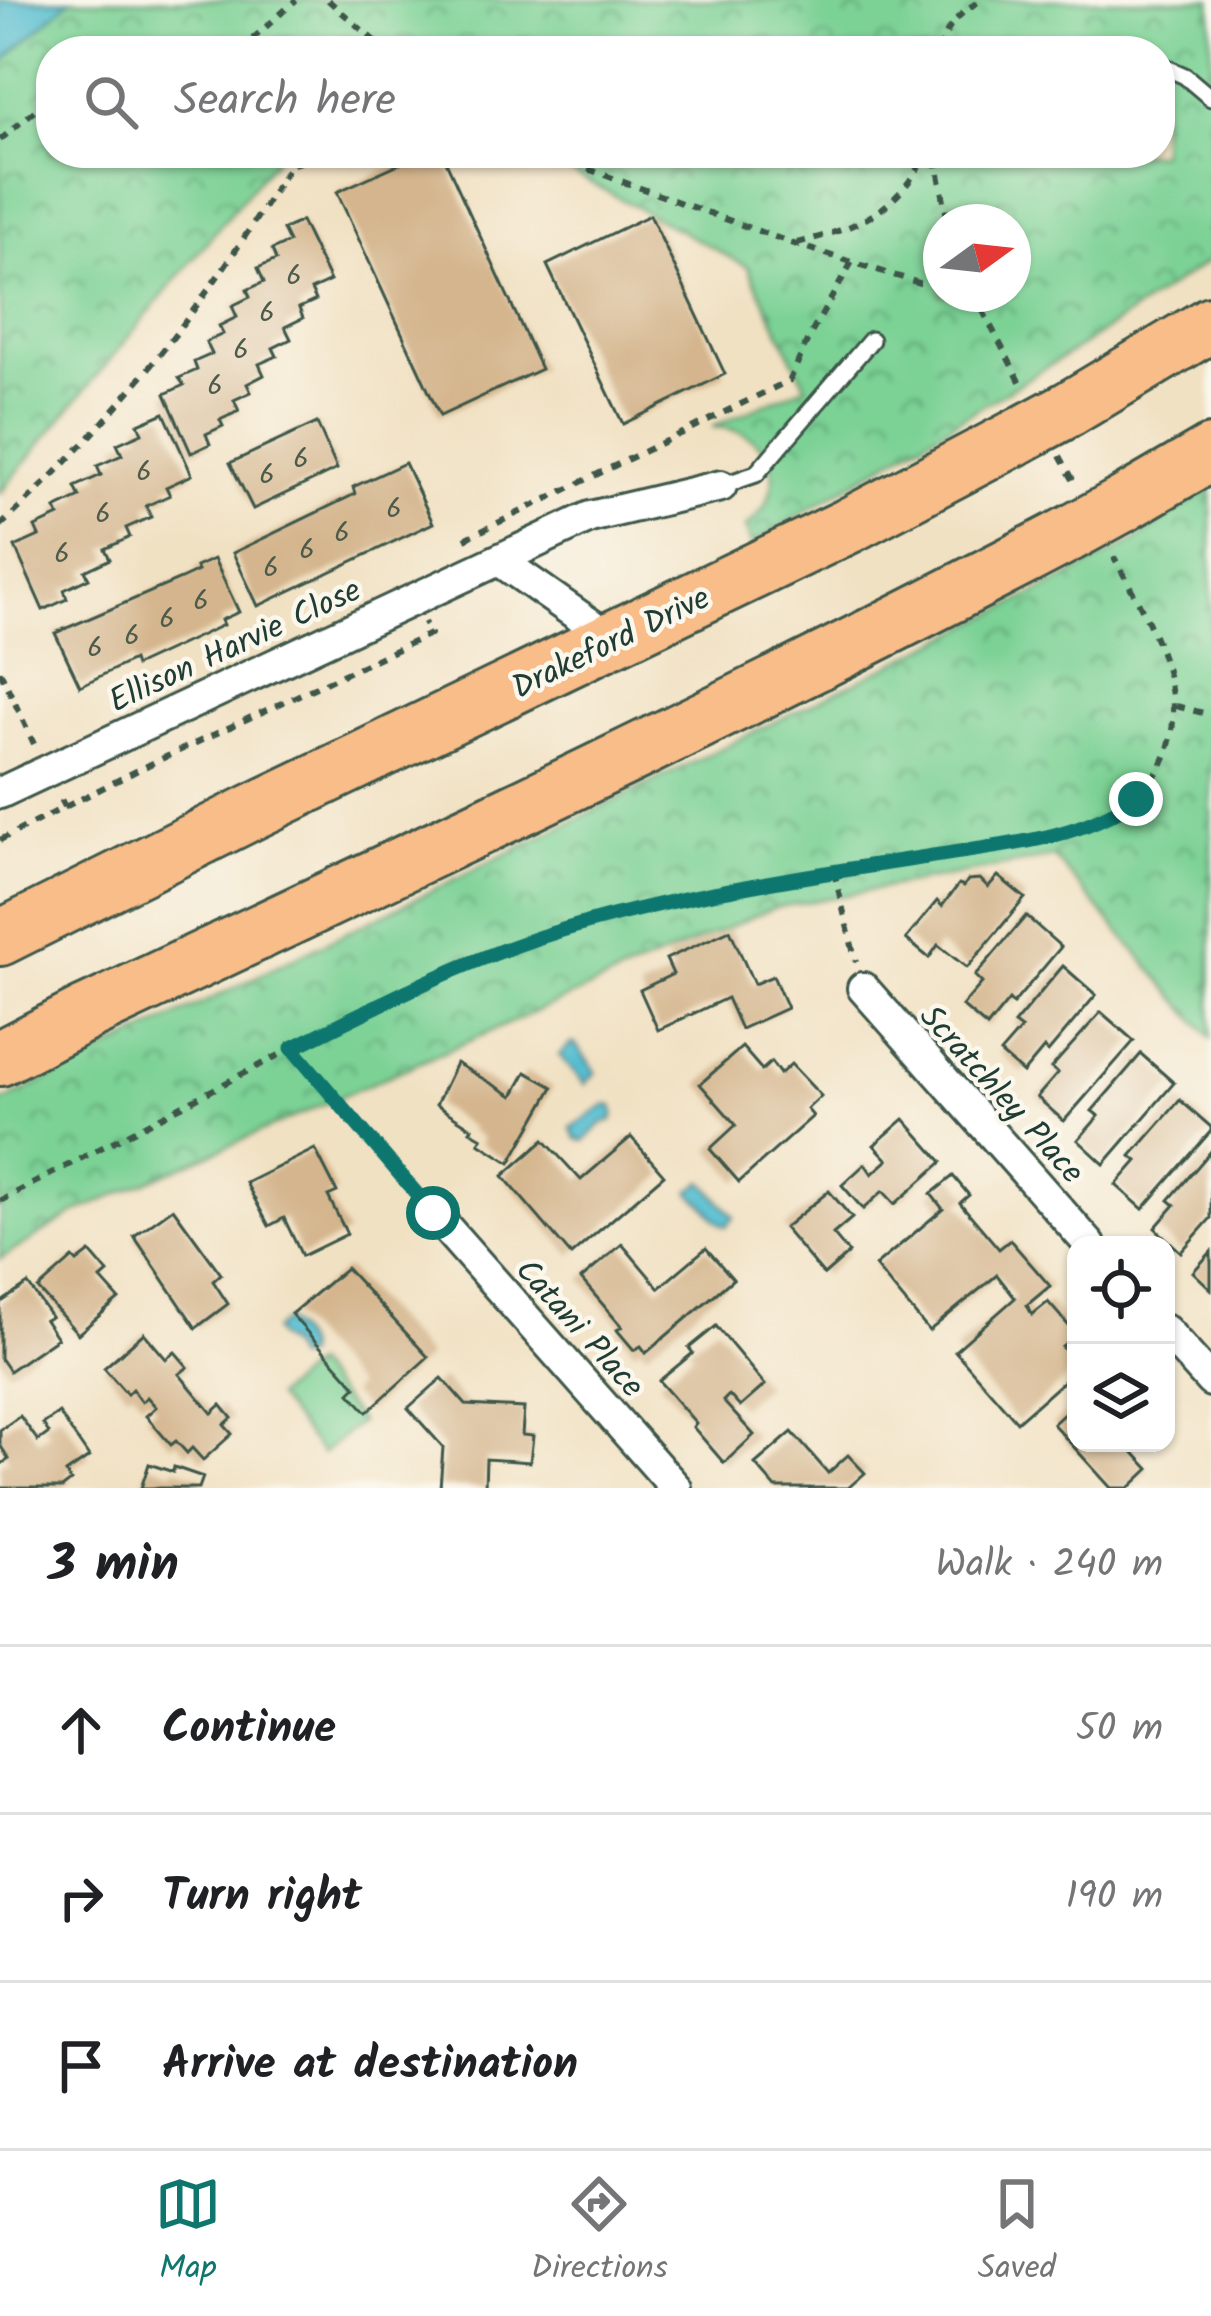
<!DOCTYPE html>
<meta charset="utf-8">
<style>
body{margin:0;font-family:Kalam,sans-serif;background:#f2f2f2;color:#202124}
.controls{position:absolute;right:36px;bottom:36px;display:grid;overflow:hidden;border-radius:24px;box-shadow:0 3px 9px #0004}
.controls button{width:108px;height:108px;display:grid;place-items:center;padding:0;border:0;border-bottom:3px solid #e0e0e0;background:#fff;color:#202124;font:60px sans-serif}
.compass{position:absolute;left:923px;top:204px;width:108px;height:108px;border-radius:50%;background:#fff;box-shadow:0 3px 9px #0004;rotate:75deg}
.stop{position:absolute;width:36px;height:36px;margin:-27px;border:9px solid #0f766e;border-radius:50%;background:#fff}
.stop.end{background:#0f766e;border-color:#fff;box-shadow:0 3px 12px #0008}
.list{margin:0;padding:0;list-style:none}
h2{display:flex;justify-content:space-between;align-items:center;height:156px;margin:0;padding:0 48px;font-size:51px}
h2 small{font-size:39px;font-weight:400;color:#757577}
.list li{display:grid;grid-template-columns:78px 1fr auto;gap:36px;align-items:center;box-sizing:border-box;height:168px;padding:0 48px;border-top:3px solid #e0e0e0}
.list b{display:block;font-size:45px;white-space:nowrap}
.list em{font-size:39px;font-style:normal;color:#757577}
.icon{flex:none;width:66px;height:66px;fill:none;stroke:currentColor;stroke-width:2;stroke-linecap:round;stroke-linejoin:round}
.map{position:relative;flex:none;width:1211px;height:1488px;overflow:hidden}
.search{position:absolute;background:#fff;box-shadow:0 3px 9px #0004;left:36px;right:36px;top:36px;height:132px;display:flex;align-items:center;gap:30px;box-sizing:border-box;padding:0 42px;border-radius:48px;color:#757577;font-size:45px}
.sheet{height:660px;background:#fff}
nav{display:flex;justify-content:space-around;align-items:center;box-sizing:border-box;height:168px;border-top:3px solid #e0e0e0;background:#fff;font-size:33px;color:#757577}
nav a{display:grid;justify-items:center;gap:6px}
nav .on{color:#0f766e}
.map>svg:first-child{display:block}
.park{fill:url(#park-crowns);stroke:#4d8764;stroke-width:3;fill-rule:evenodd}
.garden{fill:#7bd195;stroke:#4d8764;stroke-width:3}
.water{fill:#54bdd0;stroke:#3a7d82;stroke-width:3}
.building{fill:#d4b58d}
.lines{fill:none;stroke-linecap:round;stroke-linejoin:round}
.lane-casing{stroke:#3e5649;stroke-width:21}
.street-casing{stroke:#3e5649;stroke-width:36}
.highway-casing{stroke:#3e5649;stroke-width:60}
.path{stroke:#3e5649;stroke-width:6;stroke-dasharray:9 9;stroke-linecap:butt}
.lane{stroke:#fff;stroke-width:15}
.street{stroke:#fff;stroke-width:30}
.highway{stroke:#f8bd89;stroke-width:54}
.highway-bridge-casing{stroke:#3e5649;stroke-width:60;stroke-linecap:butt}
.highway-bridge{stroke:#f8bd89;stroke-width:54}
.route{stroke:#0f766e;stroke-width:15}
.labels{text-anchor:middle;stroke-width:9;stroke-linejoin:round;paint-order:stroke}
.number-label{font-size:27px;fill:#4c5b4a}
.street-label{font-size:33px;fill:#1f3d34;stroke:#fbf7ec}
</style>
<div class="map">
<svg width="1211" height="1488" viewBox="0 0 1211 1488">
<defs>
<pattern id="park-crowns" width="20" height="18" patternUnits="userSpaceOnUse" patternTransform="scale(3)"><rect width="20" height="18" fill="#7bd195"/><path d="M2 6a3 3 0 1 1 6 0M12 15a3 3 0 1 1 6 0" fill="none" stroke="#64ab7a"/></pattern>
</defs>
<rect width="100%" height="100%" fill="#fbf7ec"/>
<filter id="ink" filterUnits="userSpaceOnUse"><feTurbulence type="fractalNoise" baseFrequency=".00833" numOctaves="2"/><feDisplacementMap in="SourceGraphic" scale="24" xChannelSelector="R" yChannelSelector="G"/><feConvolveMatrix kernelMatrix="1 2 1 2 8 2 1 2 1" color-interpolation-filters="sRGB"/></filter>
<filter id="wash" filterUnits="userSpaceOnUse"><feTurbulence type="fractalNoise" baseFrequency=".004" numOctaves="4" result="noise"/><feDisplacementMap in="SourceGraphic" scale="48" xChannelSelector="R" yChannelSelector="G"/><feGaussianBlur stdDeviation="2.7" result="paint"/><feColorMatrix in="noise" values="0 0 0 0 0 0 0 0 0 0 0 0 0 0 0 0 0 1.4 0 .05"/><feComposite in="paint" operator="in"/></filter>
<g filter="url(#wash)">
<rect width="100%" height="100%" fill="#f1e1c3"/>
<g class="park">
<path d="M0 0H1211V259L1085 344 751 544 746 527C794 489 775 428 712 427L806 386 748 267 535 153H1160V51H51V153H280L0 493ZM941 222H1013V294H941Z"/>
<polygon points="1211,488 1211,1038 1054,857 773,908 75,1213 0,1259 0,1103 1063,580 1136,540"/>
</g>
<polygon class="garden" points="313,1365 360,1422 322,1454 275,1397"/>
<g class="water">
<polygon points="0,0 70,0 0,64"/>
<polygon points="571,1044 575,1044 596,1072 585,1084 559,1055"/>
<polygon points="606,1105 613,1106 615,1113 613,1120 601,1124 585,1141 577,1139 571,1128"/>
<path d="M703 1181 734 1217 726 1226C713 1221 714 1215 705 1206 700 1200 695 1199 690 1191Z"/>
<path d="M285 1321C294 1330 307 1342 305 1356L295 1359C293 1356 292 1352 290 1349 285 1341 277 1343 273 1330Z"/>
</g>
<g id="blocks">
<g class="building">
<polygon points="423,153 442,153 541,369 440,416 337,192"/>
<polygon points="650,215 725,374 623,424 547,265"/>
<polygon points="301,221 330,281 311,290 316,300 299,308 303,318 285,327 291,339 273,348 277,356 259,364 264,375 247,384 251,392 234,400 239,411 220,420 223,426 206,434 210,444 191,453 165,394 184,385 179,378 197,370 194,362 212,354 206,342 223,334 219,326 237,317 232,306 250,297 247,290 264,282 258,268 276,260 272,250 289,242 283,230"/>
<polygon points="164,413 192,475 166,487 170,495 146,506 151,517 126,528 130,537 105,549 110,559 85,571 89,578 64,590 67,599 43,610 15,547 39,536 35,527 59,516 55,509 80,497 75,487 101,475 97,466 122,455 117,444 142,433 138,424"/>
<polygon points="317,423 337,469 253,509 230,463"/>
<polygon points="405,463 433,523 258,606 233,553 355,494 353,487"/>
<polygon points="214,559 239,612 221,620 223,625 206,633 135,666 133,660 80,686 55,633 181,579 198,571 196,567"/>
<polygon points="998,876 1025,898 967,968 938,945 929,958 906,939 937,901 942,906 959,884 964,886 968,880 980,879 988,887"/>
<polygon points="1026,916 1061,947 1013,1004 1009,1000 987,1027 962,1006 982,983 975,976"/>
<polygon points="730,930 754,984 773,976 787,1008 741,1029 727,998 658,1030 640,990 673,974 666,959"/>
<polygon points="1063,966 1096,995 1048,1052 1044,1048 1023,1073 1000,1053 1021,1029 1014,1024"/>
<polygon points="1101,1012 1134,1041 1064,1121 1037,1097 1058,1073 1051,1068"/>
<polygon points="742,1047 762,1070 771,1062 780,1074 791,1064 821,1096 807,1109 813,1116 739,1182 710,1149 736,1125 700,1084"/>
<polygon points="1141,1054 1174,1083 1104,1164 1078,1140 1099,1116 1092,1111"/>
<polygon points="456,1063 513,1096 526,1072 553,1087 510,1163 479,1143 482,1138 470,1131 472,1128 436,1105"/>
<polygon points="1180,1100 1211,1127 1211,1131 1143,1209 1116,1185 1137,1161 1131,1156"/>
<polygon points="904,1119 942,1162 895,1204 883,1191 863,1209 842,1185 865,1164 872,1174 888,1160 874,1145"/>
<polygon points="631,1137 664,1175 571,1255 503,1176 544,1140 581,1180"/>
<polygon points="315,1149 337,1192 328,1196 347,1234 302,1256 284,1218 269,1226 246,1183"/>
<polygon points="1211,1151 1211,1218 1181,1252 1155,1228 1175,1205 1169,1200"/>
<polygon points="953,1176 969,1195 960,1203 999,1249 1010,1240 1050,1286 1027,1305 1032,1315 1048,1302 1076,1334 1062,1347 1069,1355 1076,1349 1076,1370 1017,1422 955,1351 1015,1298 997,1275 929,1331 875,1266 943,1209 931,1194"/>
<polygon points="829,1191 852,1218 833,1234 849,1253 824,1275 784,1228"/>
<polygon points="173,1208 221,1274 213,1281 228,1304 196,1328 134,1236"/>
<polygon points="622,1244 659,1288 706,1248 733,1279 646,1353 641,1346 634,1350 617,1330 622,1327 581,1279"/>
<polygon points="90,1252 108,1273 101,1279 119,1299 78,1334 38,1289 73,1258 77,1262"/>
<polygon points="1211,1252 1211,1289 1193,1272"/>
<polygon points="346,1268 428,1357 367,1412 350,1393 356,1387 291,1314"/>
<polygon points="28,1284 51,1317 45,1320 57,1338 9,1371 0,1358 0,1303"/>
<polygon points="716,1326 765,1385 740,1407 729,1395 723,1401 754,1435 724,1463 693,1427 696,1423 659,1381 693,1353 689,1348"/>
<polygon points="144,1333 166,1359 175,1352 188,1367 179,1374 212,1413 221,1405 232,1418 224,1425 232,1434 203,1460 192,1448 187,1453 176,1441 171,1445 146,1416 156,1407 147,1397 142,1402 132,1389 127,1394 104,1368"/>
<polygon points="442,1378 466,1405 524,1408 522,1435 533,1436 530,1462 486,1459 485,1488 440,1488 443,1447 408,1408"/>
<polygon points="1076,1403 1076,1443 1125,1443 1149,1469 1129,1488 1111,1488 1053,1424"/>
<polygon points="59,1413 89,1457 66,1473 71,1481 62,1488 0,1488 0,1465 9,1459 0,1445 0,1430 20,1416 38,1441 49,1433 43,1424"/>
<polygon points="792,1432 828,1473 848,1455 865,1473 848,1488 776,1488 755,1464"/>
<polygon points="149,1464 173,1472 174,1467 203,1477 199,1488 141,1488"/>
</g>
</g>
</g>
<g filter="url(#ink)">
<use href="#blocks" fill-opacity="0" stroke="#3e5649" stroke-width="3"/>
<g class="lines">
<g class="lane-casing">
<g id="lane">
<polyline points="1160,65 1185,76 1211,98"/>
<polyline points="936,157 940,153"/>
<polyline points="721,486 756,474 871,340"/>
</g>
</g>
<g class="street-casing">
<g id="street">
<polyline points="499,560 613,640"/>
<polyline points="0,793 590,517 721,486"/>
<polyline points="863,988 1090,1245"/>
<polyline points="433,1213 676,1488"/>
<polyline points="1166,1331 1211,1381"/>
</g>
</g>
<g class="highway-casing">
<g id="highway">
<polyline points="1069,409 1211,324"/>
<polyline points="1122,505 1211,453"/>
<polyline points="0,938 252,812 848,526 1015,438"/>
<path d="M0 1058 85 1014C415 859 746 704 1069 534"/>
</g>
</g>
<g class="path">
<polyline points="328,0 386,51"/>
<polyline points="239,51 296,0"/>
<path d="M941 51C943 29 962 10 982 0"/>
<polyline points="0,140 39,107 51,104"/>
<polyline points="556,153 588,169 794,244 919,283 941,283"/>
<polyline points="939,174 948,222"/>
<path d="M797 243C851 229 889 216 919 167"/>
<polyline points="974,294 1023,387"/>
<polyline points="1060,456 1077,487"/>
<path d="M0 526C116 421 209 299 290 165L329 153"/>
<polyline points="465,539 790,380 809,337 852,262"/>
<polyline points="0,671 34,744"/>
<polyline points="1176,706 1211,715"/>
<polyline points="65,807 142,768 430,634 424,622"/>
<polyline points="0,840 65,807 58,793"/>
<polyline points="834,872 856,962"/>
<polyline points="292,1048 415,1192"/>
<path d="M0 1201C83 1157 167 1114 250 1070 328 1030 407 989 488 956 553 930 621 913 689 898 763 882 838 871 913 859 980 849 1088 844 1138 797 1211 722 1154 631 1114 557"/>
</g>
<use href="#lane" class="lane"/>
<use href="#street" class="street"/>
<use href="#highway" class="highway"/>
<g class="highway-bridge-casing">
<g id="highway-bridge">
<polyline points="1015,438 1069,409"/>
<polyline points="1069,534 1122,505"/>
</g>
</g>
<use href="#highway-bridge" class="highway-bridge"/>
</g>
</g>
<g class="lines" filter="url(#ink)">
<path class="route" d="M433 1213 292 1048C358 1016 423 981 491 955 556 929 624 912 693 897 770 881 849 869 927 857 999 845 1074 842 1136 799"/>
</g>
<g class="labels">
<g class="number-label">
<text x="294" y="284">6</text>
<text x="267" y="321">6</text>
<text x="241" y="358">6</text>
<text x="215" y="394">6</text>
<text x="301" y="467">6</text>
<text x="144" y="480">6</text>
<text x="267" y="483">6</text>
<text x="394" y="517">6</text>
<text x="103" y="522">6</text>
<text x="342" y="541">6</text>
<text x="307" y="558">6</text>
<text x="62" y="562">6</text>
<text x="271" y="576">6</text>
<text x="201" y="609">6</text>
<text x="167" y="627">6</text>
<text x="132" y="644">6</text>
<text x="95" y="656">6</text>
</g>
<g class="street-label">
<text transform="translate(610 641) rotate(-26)" y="12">Drakeford Drive</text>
<text transform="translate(234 644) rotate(-25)" y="12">Ellison Harvie Close</text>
<text transform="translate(1003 1093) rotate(48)" y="12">Scratchley Place</text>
<text transform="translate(581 1327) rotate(48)" y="12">Catani Place</text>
</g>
</g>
</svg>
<div class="controls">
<button><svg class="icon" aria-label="locate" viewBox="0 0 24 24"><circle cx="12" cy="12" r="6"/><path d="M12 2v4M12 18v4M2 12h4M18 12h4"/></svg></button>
<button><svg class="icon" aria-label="layers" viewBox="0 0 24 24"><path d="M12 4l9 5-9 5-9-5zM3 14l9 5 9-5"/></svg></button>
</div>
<svg class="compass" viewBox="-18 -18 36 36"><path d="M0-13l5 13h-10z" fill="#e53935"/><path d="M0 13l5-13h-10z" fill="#757577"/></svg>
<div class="stop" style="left:433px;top:1213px"></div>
<div class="stop end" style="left:1136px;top:799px"></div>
<div class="search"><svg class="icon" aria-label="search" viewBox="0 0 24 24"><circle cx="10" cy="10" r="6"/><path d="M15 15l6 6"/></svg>Search here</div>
</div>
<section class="sheet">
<h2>3 min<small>Walk · 240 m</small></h2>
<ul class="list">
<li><svg class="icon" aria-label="ahead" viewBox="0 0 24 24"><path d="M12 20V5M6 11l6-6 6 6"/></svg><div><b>Continue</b></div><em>50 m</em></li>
<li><svg class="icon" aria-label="right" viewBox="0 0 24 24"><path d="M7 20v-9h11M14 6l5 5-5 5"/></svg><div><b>Turn right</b></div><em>190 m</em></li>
<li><svg class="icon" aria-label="arrive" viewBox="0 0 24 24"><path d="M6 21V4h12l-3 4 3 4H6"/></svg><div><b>Arrive at destination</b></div></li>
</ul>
</section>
<nav>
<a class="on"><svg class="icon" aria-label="map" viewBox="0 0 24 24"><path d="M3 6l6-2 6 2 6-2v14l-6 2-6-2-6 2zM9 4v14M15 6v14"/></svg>Map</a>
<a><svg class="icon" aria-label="directions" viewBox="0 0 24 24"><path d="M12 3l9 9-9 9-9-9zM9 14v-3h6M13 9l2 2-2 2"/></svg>Directions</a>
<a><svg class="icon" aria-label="saved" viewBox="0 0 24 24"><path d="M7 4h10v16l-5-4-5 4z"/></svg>Saved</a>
</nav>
